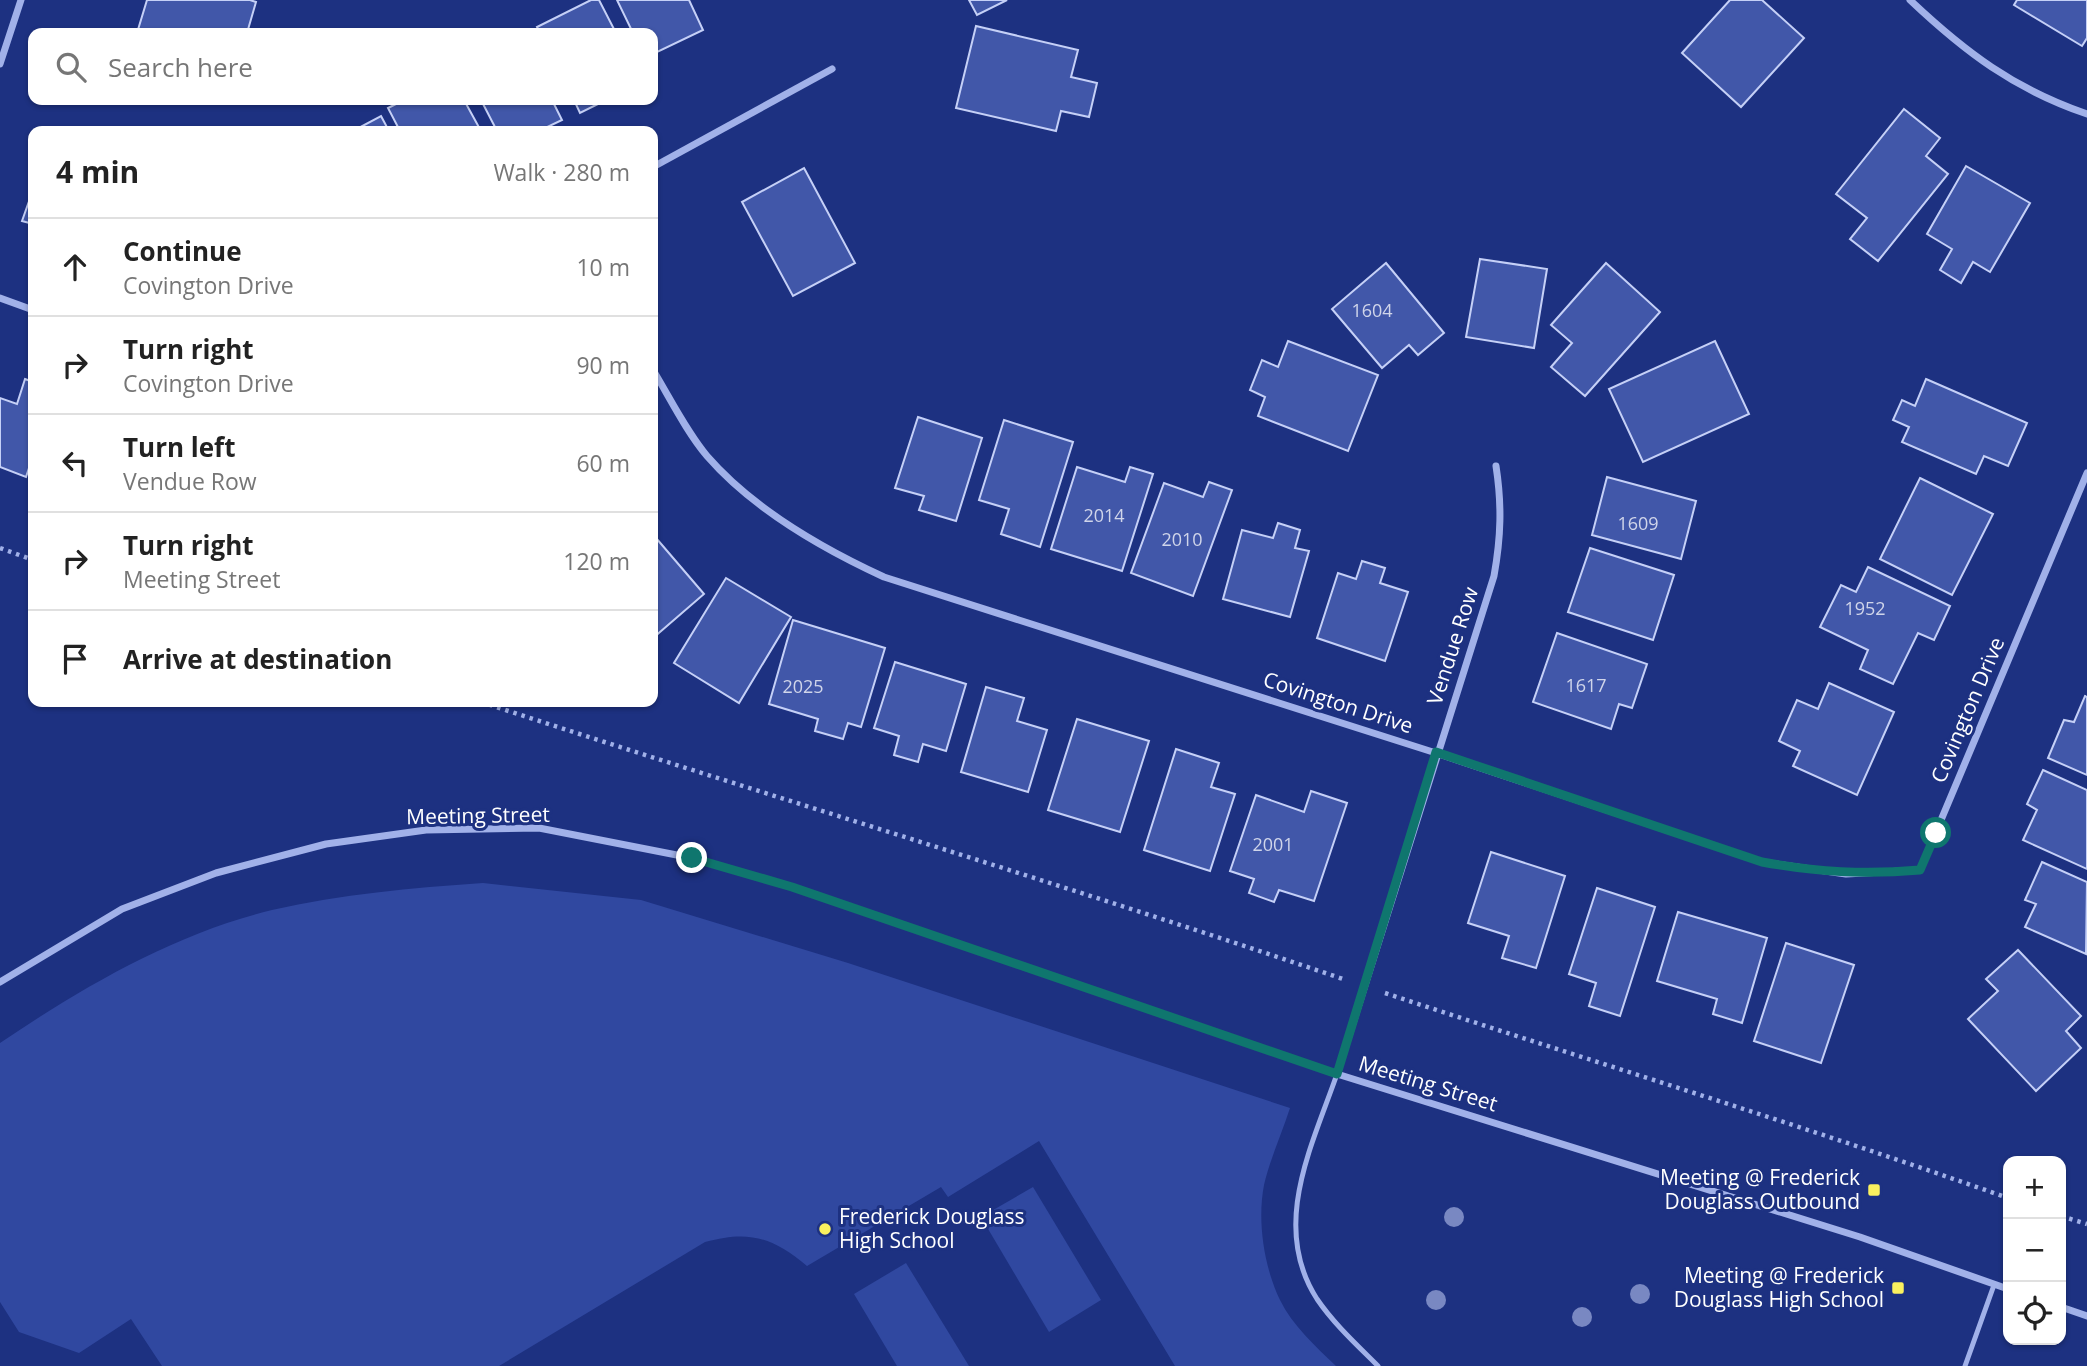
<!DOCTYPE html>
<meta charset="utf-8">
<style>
body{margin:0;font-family:"Open Sans",sans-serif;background:#f6f6f6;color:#222}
.controls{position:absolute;right:21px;bottom:21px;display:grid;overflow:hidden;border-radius:14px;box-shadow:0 2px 5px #0004}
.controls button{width:63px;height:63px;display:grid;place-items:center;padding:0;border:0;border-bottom:2px solid #e0e0e0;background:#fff;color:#222;font:35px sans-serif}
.stop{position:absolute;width:21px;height:21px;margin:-16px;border:5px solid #0f766e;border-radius:50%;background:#fff}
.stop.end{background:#0f766e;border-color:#fff;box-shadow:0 2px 7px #0008}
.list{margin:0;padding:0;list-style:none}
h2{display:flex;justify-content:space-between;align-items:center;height:91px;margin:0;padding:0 28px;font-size:30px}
h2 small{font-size:23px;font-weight:400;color:#767676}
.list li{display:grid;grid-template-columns:46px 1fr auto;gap:21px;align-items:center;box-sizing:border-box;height:98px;padding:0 28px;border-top:2px solid #e0e0e0}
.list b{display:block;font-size:26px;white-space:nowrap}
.list p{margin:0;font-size:23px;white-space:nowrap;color:#767676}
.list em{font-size:23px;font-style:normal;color:#767676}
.icon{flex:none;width:38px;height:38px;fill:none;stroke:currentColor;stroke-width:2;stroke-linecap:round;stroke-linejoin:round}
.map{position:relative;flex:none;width:2087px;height:1366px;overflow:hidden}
.search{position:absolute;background:#fff;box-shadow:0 2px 5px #0004;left:28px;top:28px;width:630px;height:77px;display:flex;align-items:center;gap:18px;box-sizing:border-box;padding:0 24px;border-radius:14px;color:#767676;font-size:26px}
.panel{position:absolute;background:#fff;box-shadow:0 2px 5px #0004;left:28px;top:126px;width:630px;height:581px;border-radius:14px}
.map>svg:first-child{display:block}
.green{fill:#3048a0}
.building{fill:#4157a9;stroke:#c5d0f7;stroke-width:2}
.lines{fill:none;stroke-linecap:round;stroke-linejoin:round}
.path{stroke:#a1b1e9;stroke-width:4.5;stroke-dasharray:3.5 5;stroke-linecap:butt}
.service{stroke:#a1b1e9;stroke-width:5}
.minor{stroke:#a1b1e9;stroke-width:7}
.tree{fill:#7988c2}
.route{stroke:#0f766e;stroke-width:9}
.poi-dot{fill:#faf15f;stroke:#1d3181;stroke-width:2.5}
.labels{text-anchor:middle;stroke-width:6;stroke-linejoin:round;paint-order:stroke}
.number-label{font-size:18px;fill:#d0d5ea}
.street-label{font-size:21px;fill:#fff;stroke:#1d3181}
.poi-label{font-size:21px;fill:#fff;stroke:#1d3181;text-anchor:end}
</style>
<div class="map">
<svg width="2087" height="1366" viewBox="0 0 2087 1366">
<rect width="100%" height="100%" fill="#1d3181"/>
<g class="green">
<path d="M483 883 641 900 848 963 1290 1108C1282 1133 1270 1159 1264 1185 1257 1221 1264 1267 1280 1300 1292 1325 1316 1347 1336 1366H1175L1039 1141 948 1197 941 1187 807 1266C772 1237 749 1230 705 1242L499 1366H162L131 1319 79 1353 19 1332 0 1302V1043C83 987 173 934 272 910 342 894 411 888 483 883Z"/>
<polygon points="1033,1187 1101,1300 1049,1332 981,1217"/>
<polygon points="906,1263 969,1366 897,1366 854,1294"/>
</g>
<g class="building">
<polygon points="147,0 250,0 256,2 247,33 137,33"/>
<polygon points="591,0 599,0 616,33 540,33 537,27"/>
<polygon points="617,0 689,0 703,30 653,54 653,33 633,33"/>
<polygon points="969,0 1007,0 977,15"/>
<polygon points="1730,0 1762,0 1804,38 1741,107 1682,53"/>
<polygon points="2017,0 2087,0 2087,38 2082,46 2014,5"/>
<polygon points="976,26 1078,50 1071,77 1097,83 1089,117 1061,111 1056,131 956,108"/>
<polygon points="404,100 464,100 481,131 400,131 388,108"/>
<polygon points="481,100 552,100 562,120 539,131 497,131"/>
<polygon points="574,100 606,100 580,113"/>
<polygon points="1904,109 1940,138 1926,156 1948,174 1878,261 1850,239 1867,218 1836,194"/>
<polygon points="381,116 389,131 353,131"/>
<polygon points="1966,166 2030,203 1990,272 1973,262 1961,283 1940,270 1952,249 1927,234"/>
<polygon points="804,168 855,263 793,296 742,202"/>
<polygon points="33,190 33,224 22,221"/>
<polygon points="1480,259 1547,269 1534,348 1466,337"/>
<polygon points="1386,263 1444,333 1418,355 1409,345 1382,368 1332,309"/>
<polygon points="1606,263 1660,312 1585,396 1551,367 1572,343 1551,325"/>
<polygon points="1288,341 1378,375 1348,451 1258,416 1265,397 1250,390 1262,360 1278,367"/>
<polygon points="1715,341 1749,414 1643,462 1609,389"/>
<polygon points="25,379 33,382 33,456 26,477 0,467 0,398 17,404"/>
<polygon points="1926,379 2027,423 2008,466 1984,456 1976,474 1902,442 1909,427 1893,420 1902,400 1915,406"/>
<polygon points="918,417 982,438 956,521 919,510 924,496 895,488"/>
<polygon points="1004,420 1073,442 1040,547 1001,534 1009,509 979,500"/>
<polygon points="1077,467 1125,482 1130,467 1153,474 1122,571 1051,549"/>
<polygon points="1607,477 1696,501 1681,559 1592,535"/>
<polygon points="1920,478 1993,514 1952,595 1880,559"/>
<polygon points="1209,482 1232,490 1193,596 1131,573 1164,483 1203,497"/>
<polygon points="1278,523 1300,530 1295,548 1309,551 1290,617 1223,599 1242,530 1273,538"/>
<polygon points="656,538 704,594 653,638 653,541"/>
<polygon points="1590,548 1674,575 1653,640 1568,612"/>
<polygon points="1362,561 1385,568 1380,583 1408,592 1385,661 1317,638 1338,573 1356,579"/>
<polygon points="1868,567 1950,606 1934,640 1918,633 1893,684 1860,669 1868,650 1820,627 1841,585 1856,592"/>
<polygon points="726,578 791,617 739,703 674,663"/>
<polygon points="793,620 885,648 861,727 848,723 843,739 815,731 818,719 769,704"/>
<polygon points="1557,633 1647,664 1632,708 1619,704 1611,729 1533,702"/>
<polygon points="895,662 966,684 946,751 923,744 918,762 894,755 899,736 874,728"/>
<polygon points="1829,683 1894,712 1857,795 1793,766 1800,751 1779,741 1797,700 1818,709"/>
<polygon points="986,687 1024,698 1017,721 1047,730 1028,792 961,772"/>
<polygon points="2085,696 2087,697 2087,775 2048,758 2064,720 2074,722"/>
<polygon points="1077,719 1149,741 1120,832 1048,810"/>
<polygon points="1176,749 1219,763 1211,787 1235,794 1210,871 1144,850"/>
<polygon points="2043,770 2087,790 2087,869 2023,840 2037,810 2027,804"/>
<polygon points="1311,791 1347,803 1314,901 1279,890 1274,902 1249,893 1254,879 1230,871 1256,795 1304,812"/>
<polygon points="1491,852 1565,876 1536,968 1502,958 1509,936 1468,923"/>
<polygon points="2042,862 2087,882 2086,954 2025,927 2036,904 2025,900"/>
<polygon points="1597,888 1655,907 1620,1016 1589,1006 1596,983 1569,974"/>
<polygon points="1678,912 1767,938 1742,1023 1713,1014 1717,999 1657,981"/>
<polygon points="1786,943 1854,965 1821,1063 1754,1041"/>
<polygon points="2018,950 2081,1016 2066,1031 2081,1048 2036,1091 1968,1019 1998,991 1986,979"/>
</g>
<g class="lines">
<g class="path">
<polyline points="0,548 33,560"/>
<path d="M481 702C768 796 1057 882 1343 979"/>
<path d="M1385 993C1593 1062 1802 1125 2008 1198"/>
<polyline points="2061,1216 2087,1224"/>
</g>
<g class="service">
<path d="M1337 1074C1312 1146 1270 1226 1317 1299 1334 1324 1357 1345 1378 1366"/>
<polyline points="1965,1366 1994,1285"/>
</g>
<g class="minor">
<path d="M1910 0C1965 52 2014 89 2087 114"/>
<polyline points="0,64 21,0"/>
<polyline points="653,167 832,69"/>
<polyline points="0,298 33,310"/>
<path d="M653 370C670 398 686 431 707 456 753 509 821 548 884 577L1436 753 1762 862 1846 874 1920 870 2087 473"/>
<polyline points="0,982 122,909 216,873 326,844 426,830 539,828 692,858 792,887 1337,1074 1860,1237 2008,1289"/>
<path d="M1337 1074 1494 576C1501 537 1502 505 1496 466"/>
<polyline points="2061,1307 2087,1316"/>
</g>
</g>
<g class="tree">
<circle cx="1454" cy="1217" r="10"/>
<circle cx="1640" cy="1294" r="10"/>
<circle cx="1436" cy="1300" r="10"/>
<circle cx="1582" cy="1317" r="10"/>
</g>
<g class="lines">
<path class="route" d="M692 858 792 887 1337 1074 1436 752 1762 862C1818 872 1864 875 1920 870L1936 833"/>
</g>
<g class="poi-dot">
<rect x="1867" y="1183" width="14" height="14" rx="3.5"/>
<circle cx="825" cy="1229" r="7"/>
<rect x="1891" y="1281" width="14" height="14" rx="3.5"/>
</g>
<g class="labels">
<g class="number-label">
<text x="1372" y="317">1604</text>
<text x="1104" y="522">2014</text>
<text x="1638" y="530">1609</text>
<text x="1182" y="546">2010</text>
<text x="1865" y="615">1952</text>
<text x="1586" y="692">1617</text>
<text x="803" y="693">2025</text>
<text x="1273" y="851">2001</text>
</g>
<g class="street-label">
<text transform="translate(1453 646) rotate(-72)" y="7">Vendue Row</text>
<text transform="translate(1338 703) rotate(18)" y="7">Covington Drive</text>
<text transform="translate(1968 710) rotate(-67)" y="7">Covington Drive</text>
<text transform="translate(478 816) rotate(-1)" y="7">Meeting Street</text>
<text transform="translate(1428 1084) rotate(17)" y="7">Meeting Street</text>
</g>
<g class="poi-label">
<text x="1860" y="1185">Meeting @ Frederick<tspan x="1860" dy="24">Douglass Outbound</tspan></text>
<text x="839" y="1224" text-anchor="start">Frederick Douglass<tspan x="839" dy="24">High School</tspan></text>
<text x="1884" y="1283">Meeting @ Frederick<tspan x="1884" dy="24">Douglass High School</tspan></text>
</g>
</g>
</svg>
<div class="controls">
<button>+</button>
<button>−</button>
<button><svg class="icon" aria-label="locate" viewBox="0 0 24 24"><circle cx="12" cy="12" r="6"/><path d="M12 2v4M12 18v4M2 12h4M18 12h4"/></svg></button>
</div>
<div class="stop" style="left:1936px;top:833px"></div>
<div class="stop end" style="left:692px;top:858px"></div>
<div class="search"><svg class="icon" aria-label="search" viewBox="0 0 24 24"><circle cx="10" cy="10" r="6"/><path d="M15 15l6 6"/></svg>Search here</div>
<section class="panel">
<h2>4 min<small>Walk · 280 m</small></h2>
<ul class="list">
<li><svg class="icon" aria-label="ahead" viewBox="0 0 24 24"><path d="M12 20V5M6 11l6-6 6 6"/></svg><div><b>Continue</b><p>Covington Drive</p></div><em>10 m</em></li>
<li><svg class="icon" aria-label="right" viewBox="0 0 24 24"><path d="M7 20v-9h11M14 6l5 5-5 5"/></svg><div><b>Turn right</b><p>Covington Drive</p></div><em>90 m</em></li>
<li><svg class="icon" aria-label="left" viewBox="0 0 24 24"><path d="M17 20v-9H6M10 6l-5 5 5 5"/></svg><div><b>Turn left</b><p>Vendue Row</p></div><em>60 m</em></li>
<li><svg class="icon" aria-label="right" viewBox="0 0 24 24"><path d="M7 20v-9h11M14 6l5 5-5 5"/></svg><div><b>Turn right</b><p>Meeting Street</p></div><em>120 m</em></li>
<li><svg class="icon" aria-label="arrive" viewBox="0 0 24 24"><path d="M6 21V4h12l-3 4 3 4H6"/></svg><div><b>Arrive at destination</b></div></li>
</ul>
</section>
</div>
